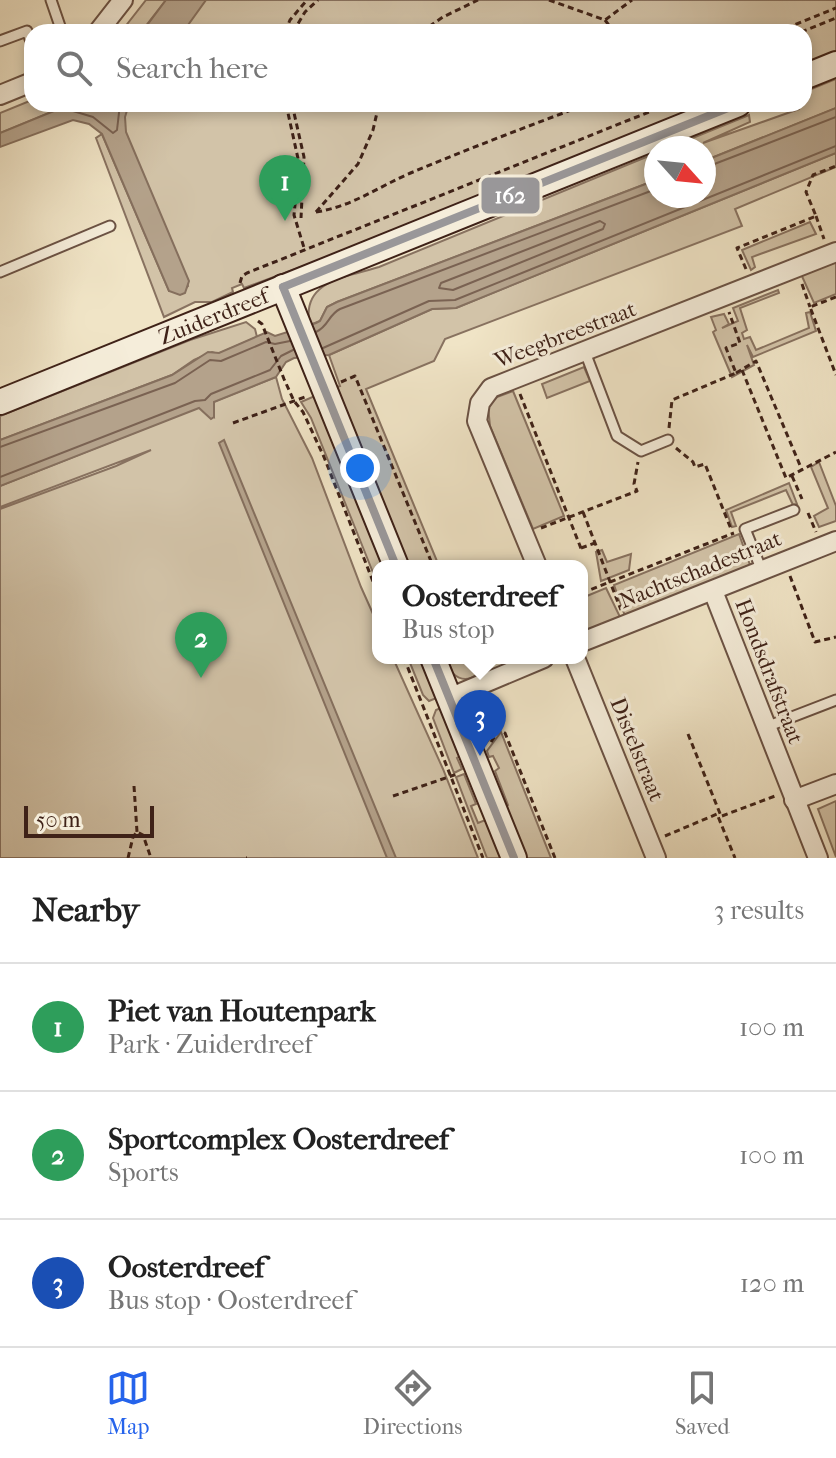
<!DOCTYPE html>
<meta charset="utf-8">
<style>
body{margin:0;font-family:"IM FELL French Canon",serif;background:#f6f6f6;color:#222}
.compass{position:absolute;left:644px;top:136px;width:72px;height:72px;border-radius:50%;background:#fff;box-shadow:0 4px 12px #0003;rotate:117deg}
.scale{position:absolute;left:24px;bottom:20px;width:130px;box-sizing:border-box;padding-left:8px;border:4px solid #3f2218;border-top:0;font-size:22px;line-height:28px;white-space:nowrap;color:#3f2218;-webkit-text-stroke:6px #f5edda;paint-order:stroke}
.you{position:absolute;left:360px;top:468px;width:28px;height:28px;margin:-20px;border:6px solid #fff;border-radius:50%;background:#1a73e8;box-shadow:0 0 0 12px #1a73e833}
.badge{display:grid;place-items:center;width:52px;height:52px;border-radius:50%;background:#2563eb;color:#fff;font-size:26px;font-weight:700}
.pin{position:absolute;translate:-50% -66px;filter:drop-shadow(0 2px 4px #0008)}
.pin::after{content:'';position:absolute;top:42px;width:28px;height:24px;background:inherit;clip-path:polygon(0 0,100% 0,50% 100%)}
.popup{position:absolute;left:372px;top:560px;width:216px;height:104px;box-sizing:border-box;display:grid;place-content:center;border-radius:16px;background:#fff;filter:drop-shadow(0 2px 6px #0005);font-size:26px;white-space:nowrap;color:#767676}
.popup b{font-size:30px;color:#222}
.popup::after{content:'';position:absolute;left:50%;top:100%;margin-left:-16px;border:16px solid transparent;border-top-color:#fff}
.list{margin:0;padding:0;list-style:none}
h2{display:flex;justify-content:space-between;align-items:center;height:104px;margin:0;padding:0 32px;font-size:34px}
h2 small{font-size:26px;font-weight:400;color:#767676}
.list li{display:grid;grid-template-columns:52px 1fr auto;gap:24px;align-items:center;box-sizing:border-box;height:128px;padding:0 32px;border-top:2px solid #e0e0e0}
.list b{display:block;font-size:30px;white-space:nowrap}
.list p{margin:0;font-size:26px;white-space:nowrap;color:#767676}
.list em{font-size:26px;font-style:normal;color:#767676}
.icon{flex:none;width:44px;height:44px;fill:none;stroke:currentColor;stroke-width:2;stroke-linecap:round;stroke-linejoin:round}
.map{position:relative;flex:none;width:836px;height:858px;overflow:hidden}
.search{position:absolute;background:#fff;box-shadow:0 4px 12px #0003;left:24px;right:24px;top:24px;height:88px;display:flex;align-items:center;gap:20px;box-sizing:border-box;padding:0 28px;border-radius:24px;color:#767676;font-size:30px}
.sheet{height:488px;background:#fff}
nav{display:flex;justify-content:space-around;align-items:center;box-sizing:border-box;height:112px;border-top:2px solid #e0e0e0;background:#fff;font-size:22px;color:#767676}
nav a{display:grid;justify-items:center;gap:4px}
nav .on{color:#2563eb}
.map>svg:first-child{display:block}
.green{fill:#d2c3a8;stroke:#887260;stroke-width:2}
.water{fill:#b4a28b;stroke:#856f5d;stroke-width:2}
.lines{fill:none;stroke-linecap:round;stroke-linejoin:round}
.shore{stroke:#7a6252;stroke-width:2}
.lane-casing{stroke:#6b5244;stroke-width:13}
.street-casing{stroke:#6b5244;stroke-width:22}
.secondary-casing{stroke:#3f2218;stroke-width:28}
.path{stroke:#3f2218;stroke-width:3;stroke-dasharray:6 4;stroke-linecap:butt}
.lane{stroke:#f5edda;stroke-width:9}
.street{stroke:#f5edda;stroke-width:18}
.secondary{stroke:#f5edda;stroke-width:24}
.bus-1-casing{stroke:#f5edda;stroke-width:14}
.bus-1{stroke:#999799;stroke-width:8}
.labels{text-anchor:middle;stroke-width:6;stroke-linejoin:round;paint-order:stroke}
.street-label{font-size:22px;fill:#3f2218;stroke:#f5edda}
.line-badge{stroke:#f5edda;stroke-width:3}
.badge-label{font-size:22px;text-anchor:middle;font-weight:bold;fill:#fff}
</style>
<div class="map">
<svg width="836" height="858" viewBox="0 0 836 858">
<rect width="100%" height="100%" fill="#f0e4c6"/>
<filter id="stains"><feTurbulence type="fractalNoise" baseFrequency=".0025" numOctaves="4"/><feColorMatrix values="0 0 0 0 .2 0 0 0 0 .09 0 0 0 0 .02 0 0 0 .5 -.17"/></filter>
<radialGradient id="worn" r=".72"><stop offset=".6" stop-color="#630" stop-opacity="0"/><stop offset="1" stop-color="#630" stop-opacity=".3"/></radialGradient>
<g class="green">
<polygon points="146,0 166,0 141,32 121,32"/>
<polygon points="200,0 836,0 836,54 804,67 804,32 174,32"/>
<polygon points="836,79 836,108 704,161 704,148 668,148 749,115 750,122 703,143 799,109 798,104 804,104 804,92"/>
<polygon points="32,100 32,104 71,104 0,133 0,113"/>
<polygon points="116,104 712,104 403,229 244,288 242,284 232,288 233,292 212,302 195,302 164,317 96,138 102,134 169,291 184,290 188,286 110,111"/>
<path d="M656 153V180L337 302 327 307 320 321 310 325C300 281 346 277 379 267Z"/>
<polygon points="836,153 836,167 735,209 742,226 445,339 434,361 366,389 439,566 406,566 334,388 340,386 329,355 432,309 456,308"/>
<polygon points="810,222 816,234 752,257 755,267 751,270 742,250"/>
<polygon points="836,261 836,294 814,303 801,274"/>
<polygon points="778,290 779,293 740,308 747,330 742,333 744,339 750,337 756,350 809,328 806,313 810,312 816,331 753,357 747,345 754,365 732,377 713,332 716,330 711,317 724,314 729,324 722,328 738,321 733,308"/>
<polygon points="246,322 255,329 257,337 218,354 212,352 194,360 172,375 0,440 0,416 190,340"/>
<polygon points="584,367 590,381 547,398 542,384"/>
<polygon points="276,377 282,399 312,458 361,587 378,625 378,658 393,658 443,769 478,858 0,858 0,509 116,466 151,450 0,507 0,486 199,407 214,417 213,402"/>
<polygon points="513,391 564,516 533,529 490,426 488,406 497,397"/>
<polygon points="317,395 386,566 378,566 378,585 311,418 301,402"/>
<polygon points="819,462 836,506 836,521 819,527 814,516 828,508 811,467"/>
<polygon points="789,483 797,504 793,505 786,490 731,512 736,526 732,527 726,510"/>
<polygon points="739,534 750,565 625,616 614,585"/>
<polygon points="602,550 607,562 631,554 629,570 601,581 596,552"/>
<polygon points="606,588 620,617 582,633 582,598"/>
<polygon points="408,658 423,658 439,697 429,701 423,695"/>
<path d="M443 658H477L482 671C478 673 475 676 471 678 456 683 448 668 443 658Z"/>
<path d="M480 691 497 729 485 745 479 748C472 728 456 704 480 691Z"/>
<polygon points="443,707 462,755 457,758 462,769 454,773 433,718 436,710"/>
<polygon points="501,732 551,858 523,858 503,808 508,805 495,771 499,768 493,756 489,757 487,751"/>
<polygon points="464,774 476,804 471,806 478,823 488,819 504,858 487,858 456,777"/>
<polygon points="836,801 836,857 818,809"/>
</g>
<g class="water">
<polygon points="166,0 206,0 183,32 142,32"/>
<polygon points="71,104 129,104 125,117 126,132 189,281 185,293 180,295 169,291 102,134 89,124 73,120 0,147 0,133"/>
<polygon points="836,108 836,153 456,308 432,309 329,355 294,358 286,362 276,377 214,402 214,417 211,419 199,408 0,486 0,440 172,375 208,352 219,353 267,332 275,336 316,323 320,321 327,307 337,302 656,180 656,196 704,196 704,161"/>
<polygon points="224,440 396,858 387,858 219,443"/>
</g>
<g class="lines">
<g class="shore">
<polyline points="71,104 73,111 93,117 113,133 117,130 120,104"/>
<polyline points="704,168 836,117"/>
<polygon points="600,221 605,224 603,229 453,290 439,288 441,283"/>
<path d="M316 332C329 326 328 315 340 309L656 189"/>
<polyline points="323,348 429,301 455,300 836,146"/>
<polyline points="0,447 175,383 210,360 221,361 266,342 275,344 290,341"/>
<polyline points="0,477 195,401 205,400 211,394 270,370 281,356 293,350"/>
</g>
<g class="lane-casing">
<g id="lane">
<polyline points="51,0 62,32"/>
<polyline points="0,41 27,31 32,44"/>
<polyline points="0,272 110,226"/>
<polyline points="585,352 617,436 641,451 668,440"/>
<polyline points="762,571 745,529 794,510"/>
<polyline points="766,727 836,700"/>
</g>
</g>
<g class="street-casing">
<g id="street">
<polyline points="98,32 123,0"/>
<polyline points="0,95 32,82"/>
<polyline points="537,566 477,421 480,403 491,388 836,252"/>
<polyline points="713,591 818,858"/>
<polyline points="582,642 836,541"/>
<polyline points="575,658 656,858"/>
<polyline points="449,698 544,658"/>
<polyline points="794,800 836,784"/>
</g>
</g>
<g class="secondary-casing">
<g id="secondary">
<polyline points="804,77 836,64"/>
<polyline points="283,287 396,566"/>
<path id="s1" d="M0 402 738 104"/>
<polyline points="433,658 514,858"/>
</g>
</g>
<g class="path">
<polyline points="549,0 605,20 632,0"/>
<polyline points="605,20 614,32"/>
<polyline points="285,32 290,20 307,0"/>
<polyline points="293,32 305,12 318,0"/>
<polyline points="421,32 443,17 478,0"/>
<polyline points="777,32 836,8"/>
<polyline points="801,32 836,18"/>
<polyline points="286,104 299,163 294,215 305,251"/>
<polyline points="292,104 304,157 301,218"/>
<path d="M316 212C354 206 379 186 413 172 470 148 529 126 587 104"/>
<polyline points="316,212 358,164 373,130 379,104"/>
<polyline points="816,216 824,239"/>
<polyline points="746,269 737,248 816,216 806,192 813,175 836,166"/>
<polyline points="240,283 242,276 247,273 669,104"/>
<polyline points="802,284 810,307"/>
<polyline points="836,297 810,307 836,375"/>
<polyline points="258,321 262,324 284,379 294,401 303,412 324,457 378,594"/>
<polyline points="742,370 786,478 836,452"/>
<polyline points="736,373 756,361 802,470"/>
<polyline points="341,382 355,376 433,566"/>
<polyline points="520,394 582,551"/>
<polyline points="233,423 305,397"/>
<polyline points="669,428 672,400 736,373 726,348 740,343 729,312"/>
<polyline points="676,448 693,462 695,467 705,464 731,529"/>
<polyline points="792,476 802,499"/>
<polyline points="583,512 621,610"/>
<polyline points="808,513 816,532"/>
<polyline points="541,528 637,491 634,484 638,462"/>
<polyline points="581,548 595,543"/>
<polyline points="790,576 815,642 836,637"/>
<polyline points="582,593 734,533"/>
<polyline points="404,658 483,858"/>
<polyline points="470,658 475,669"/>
<polyline points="488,702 498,729"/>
<polyline points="688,734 721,816"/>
<polyline points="491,742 499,730 505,733 555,858"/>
<polyline points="134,786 137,832"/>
<polyline points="393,796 457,774"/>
<polyline points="722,816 775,796"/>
<polyline points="665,836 717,814 735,858"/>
<polyline points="128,858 133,837 137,832 143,835 151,858"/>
<polyline points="246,858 247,858"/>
</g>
<use href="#lane" class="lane"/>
<use href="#street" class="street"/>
<use href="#secondary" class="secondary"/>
<g class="bus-1-casing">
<g id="bus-1">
<polyline points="283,287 738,104"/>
<polyline points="283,287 396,566"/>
<polyline points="433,658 514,858"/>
</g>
</g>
<use href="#bus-1" class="bus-1"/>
</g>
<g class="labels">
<g class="street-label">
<text dy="8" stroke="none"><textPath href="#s1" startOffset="230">Zuiderdreef</textPath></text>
<text transform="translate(565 334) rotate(-21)" y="8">Weegbreestraat</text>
<text transform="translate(700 569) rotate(-22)" y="8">Nachtschadestraat</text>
<text transform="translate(770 671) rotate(69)" y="8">Hondsdrafstraat</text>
<text transform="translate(638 749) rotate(68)" y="8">Distelstraat</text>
</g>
</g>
<rect class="line-badge" x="480" y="176" width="61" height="39" rx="8" fill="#999799"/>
<g class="badge-label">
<text x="510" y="203">162</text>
</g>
<rect width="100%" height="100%" filter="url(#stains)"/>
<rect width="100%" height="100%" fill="url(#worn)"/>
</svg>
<svg class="compass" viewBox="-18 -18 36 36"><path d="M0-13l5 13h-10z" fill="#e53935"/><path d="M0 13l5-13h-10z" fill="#767676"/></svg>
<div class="scale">50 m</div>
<div class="you"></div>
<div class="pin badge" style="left:285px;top:221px;background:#2e9e5b">1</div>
<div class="pin badge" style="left:201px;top:678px;background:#2e9e5b">2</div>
<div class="pin badge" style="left:480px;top:756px;background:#1a4fb4">3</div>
<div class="popup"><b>Oosterdreef</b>Bus stop</div>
<div class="search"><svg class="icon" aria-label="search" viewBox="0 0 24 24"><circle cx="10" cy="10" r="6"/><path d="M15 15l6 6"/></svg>Search here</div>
</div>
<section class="sheet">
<h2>Nearby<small>3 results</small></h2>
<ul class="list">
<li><span class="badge" style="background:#2e9e5b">1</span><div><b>Piet van Houtenpark</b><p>Park · Zuiderdreef</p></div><em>100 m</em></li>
<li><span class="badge" style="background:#2e9e5b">2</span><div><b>Sportcomplex Oosterdreef</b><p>Sports</p></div><em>100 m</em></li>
<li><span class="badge" style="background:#1a4fb4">3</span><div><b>Oosterdreef</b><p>Bus stop · Oosterdreef</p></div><em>120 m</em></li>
</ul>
</section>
<nav>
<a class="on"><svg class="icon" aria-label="map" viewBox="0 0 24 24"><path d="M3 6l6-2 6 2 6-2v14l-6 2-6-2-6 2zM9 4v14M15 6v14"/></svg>Map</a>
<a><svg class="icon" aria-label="directions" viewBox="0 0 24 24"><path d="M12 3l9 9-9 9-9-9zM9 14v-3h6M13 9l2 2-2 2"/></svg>Directions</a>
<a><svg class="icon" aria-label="saved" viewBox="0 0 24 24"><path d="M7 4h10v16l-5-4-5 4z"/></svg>Saved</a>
</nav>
